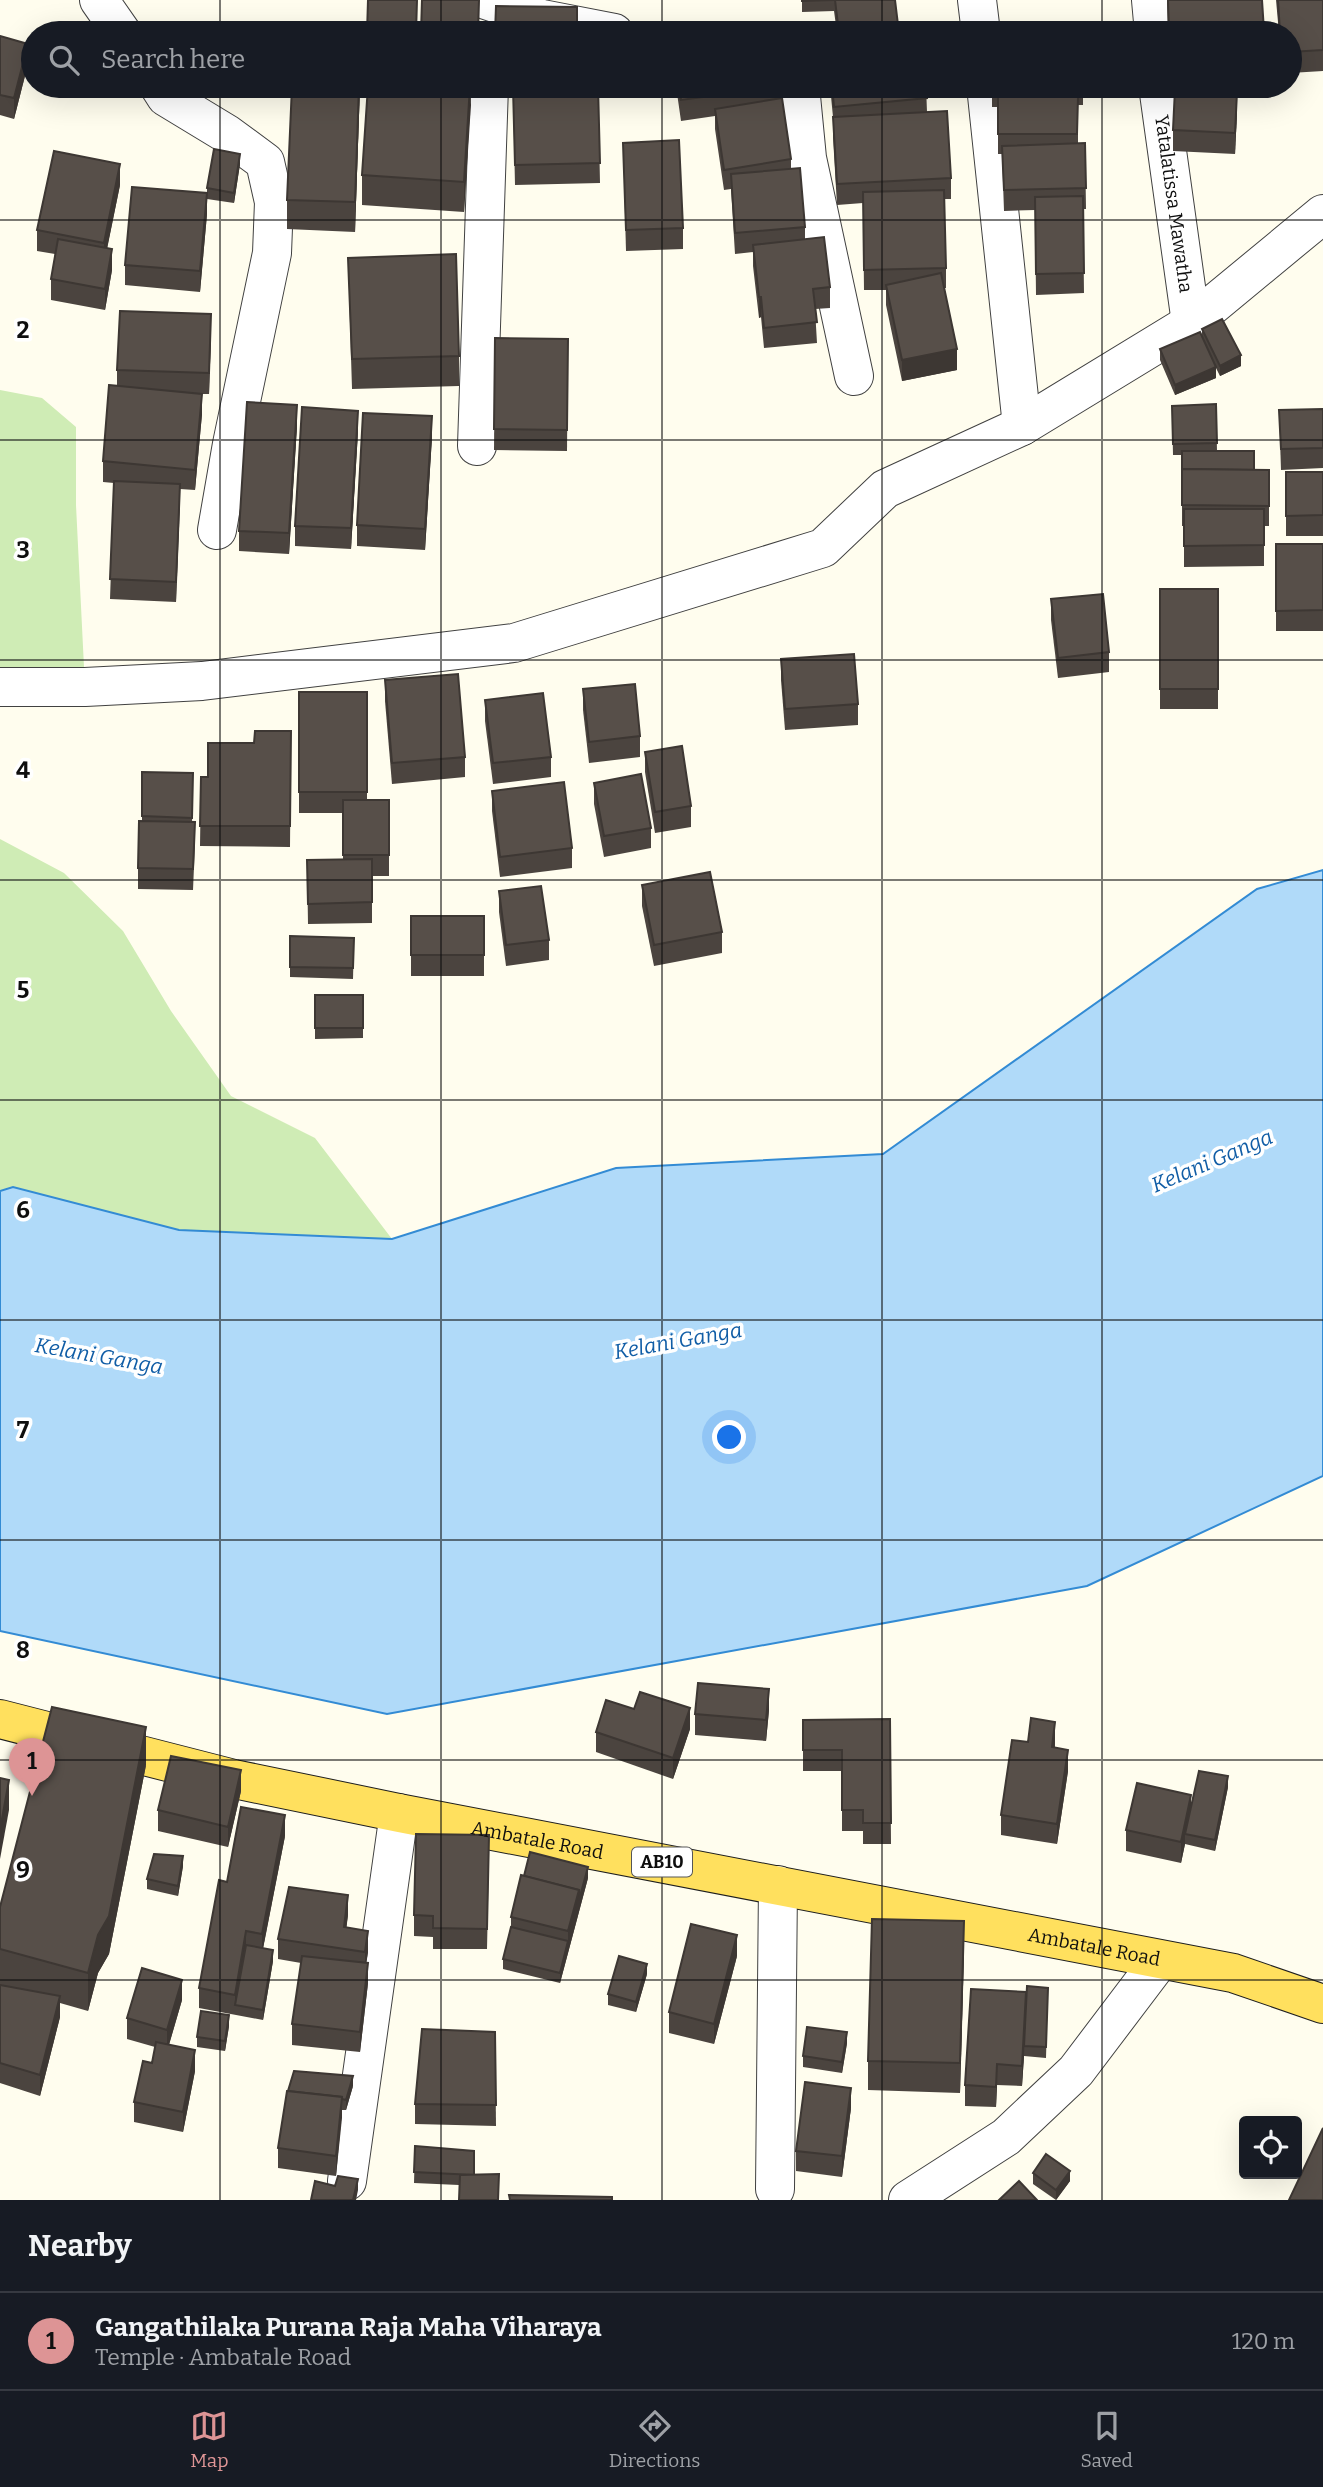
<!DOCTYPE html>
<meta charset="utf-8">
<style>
body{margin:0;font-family:Bitter,serif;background:#242831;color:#f1f3f6}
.controls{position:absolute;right:21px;bottom:21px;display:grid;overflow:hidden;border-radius:7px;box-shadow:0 7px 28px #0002}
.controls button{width:63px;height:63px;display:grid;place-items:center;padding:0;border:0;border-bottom:2px solid #363941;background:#171b24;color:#f1f3f6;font:35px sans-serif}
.you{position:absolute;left:730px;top:1438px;width:24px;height:24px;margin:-18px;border:5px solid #fff;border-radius:50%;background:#1a73e8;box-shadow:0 0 0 10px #1a73e833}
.badge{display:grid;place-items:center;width:46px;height:46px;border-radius:50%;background:#dd9495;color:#111;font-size:23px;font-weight:700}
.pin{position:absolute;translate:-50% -58px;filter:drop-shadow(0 2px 4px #0008)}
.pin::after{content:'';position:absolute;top:37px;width:24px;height:21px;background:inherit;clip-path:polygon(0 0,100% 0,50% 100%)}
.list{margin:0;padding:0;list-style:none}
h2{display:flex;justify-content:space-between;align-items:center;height:91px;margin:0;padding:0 28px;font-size:30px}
h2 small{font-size:23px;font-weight:400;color:#9ea1a6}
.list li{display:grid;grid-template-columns:46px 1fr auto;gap:21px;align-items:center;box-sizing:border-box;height:98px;padding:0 28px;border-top:2px solid #363941}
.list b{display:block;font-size:26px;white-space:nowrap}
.list p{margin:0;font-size:23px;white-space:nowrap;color:#9ea1a6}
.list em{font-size:23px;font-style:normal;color:#9ea1a6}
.icon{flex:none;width:38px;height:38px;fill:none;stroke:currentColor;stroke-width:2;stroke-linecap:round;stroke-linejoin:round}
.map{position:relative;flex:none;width:1323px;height:2200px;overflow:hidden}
.search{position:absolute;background:#171b24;box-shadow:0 7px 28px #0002;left:21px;right:21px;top:21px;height:77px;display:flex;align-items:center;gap:18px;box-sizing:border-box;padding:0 24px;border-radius:38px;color:#9ea1a6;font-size:26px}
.sheet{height:189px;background:#171b24}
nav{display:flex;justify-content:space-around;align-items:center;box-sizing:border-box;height:98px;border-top:2px solid #363941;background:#171b24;font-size:19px;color:#9ea1a6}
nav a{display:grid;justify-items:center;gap:4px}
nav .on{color:#dd9495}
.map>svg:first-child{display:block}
.green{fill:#cfecb5}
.water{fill:#b0daf9;stroke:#338bd4;stroke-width:2}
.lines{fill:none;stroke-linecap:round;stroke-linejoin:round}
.street-casing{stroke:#414141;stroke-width:40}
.primary-casing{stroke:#1f1f1f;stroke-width:40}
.street{stroke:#fff;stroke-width:38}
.primary{stroke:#ffe05e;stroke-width:38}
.wall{fill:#4b443f}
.shaded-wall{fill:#3d3733}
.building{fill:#574f49;stroke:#3d3733;stroke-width:2}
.grid{fill:none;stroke:#0e0e0e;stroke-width:2;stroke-opacity:0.55}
.labels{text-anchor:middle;stroke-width:7;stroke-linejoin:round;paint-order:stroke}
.shield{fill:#fff;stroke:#565656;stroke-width:2}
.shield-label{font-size:18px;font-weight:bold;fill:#0e0e0e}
.street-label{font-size:19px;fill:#0e0e0e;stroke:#fff}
.water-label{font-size:21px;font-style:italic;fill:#105da6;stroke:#fff}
.grid-label{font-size:23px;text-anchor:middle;font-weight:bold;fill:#0e0e0e;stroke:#fff;stroke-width:7;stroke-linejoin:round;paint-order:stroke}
</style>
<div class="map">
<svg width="1323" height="2200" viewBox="0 0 1323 2200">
<rect width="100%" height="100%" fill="#fffdee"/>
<g class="green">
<polygon points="0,390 42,398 76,427 76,505 85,687 0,687"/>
<polygon points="0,839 64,873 123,931 171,1011 231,1096 315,1138 392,1239 179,1230 13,1187 0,1191"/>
</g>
<polygon class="water" points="1323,870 1323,1476 1087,1586 387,1714 0,1631 0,1191 13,1187 179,1230 392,1239 616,1168 883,1154 1257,889"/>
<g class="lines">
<g class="street-casing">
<g id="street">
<polyline points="99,0 122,33"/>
<polyline points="486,0 542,19 614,33"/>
<polyline points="977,0 981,33"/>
<polyline points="1151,0 1154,33"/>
<polyline points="159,86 166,97 227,134 265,162 274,202 272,253 232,444 217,530"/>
<polyline points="800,86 807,158 854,376"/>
<polyline points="986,86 1022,426"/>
<path id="s1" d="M1158 86 1191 323"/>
<polyline points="477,446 489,86"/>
<polyline points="0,687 85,687 202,681 514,643 823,548 885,489 1022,426 1191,323 1323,214"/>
<polyline points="347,2181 399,1813"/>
<polyline points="775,2189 778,1885"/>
<polyline points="908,2200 1006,2137 1076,2071 1160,1960"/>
</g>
</g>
<g class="primary-casing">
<g id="primary">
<path id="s2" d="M0 1719 234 1779 399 1813 1233 1973 1323 2004"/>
</g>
</g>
<use href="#street" class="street"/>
<use href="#primary" class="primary"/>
</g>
<g class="wall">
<polygon points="802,0 898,0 895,0 899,33 837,33 834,11 802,12"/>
<polygon points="1167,0 1262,0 1264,33 1168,33"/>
<polygon points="1276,0 1323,0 1323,71 1290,73 1290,33 1279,33"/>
<polygon points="0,36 28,64 14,119 0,115"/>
<polygon points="360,86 355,232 287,229 287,200"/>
<polygon points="368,86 478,86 477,93 471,93 464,212 362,205 362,175"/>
<polygon points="494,86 598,86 600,183 515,185 513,96 494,96"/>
<polygon points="676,86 778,86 778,99 791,159 791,169 805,227 805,239 830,287 830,308 815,309 817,343 764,348 761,317 759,318 753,266 753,252 735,254 731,189 724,190 715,129 715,116 681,121"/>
<polygon points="830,86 926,86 927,112 951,178 951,199 944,199 946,268 946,288 944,288 957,370 902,381 886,305 886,290 864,290 863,203 837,205 833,137 833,117"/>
<polygon points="992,86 1083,86 1083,105 1078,105 1078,143 1085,143 1086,209 1083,209 1084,293 1036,295 1035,210 1004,211 1002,154 998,154 998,107 992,107"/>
<polygon points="1237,112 1235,154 1173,151 1173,130"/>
<polygon points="623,143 683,228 683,249 626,251"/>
<polygon points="240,164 234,203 207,199 207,188"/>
<polygon points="120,185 107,248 112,270 105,310 51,300 51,279 55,254 37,251 37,230"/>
<polygon points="207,214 200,292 125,285 125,265"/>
<polygon points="348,258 459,356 459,386 352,389"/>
<polygon points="1202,329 1241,366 1220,376 1213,362 1216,378 1175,395 1160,360 1160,349 1202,337"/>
<polygon points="211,335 209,394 200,394 202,414 195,490 180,489 176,602 110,599 114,483 103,482 103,461 117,386 117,370"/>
<polygon points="495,338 568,339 567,451 494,450"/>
<polygon points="1216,404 1217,451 1254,470 1269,470 1269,526 1264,526 1264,566 1184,567 1184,526 1182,526 1182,455 1173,455 1172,406"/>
<polygon points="1323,409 1323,468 1281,470 1279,410"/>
<polygon points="297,426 289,554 239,551 239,531"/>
<polygon points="358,431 351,549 295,546 295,526"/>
<polygon points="432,437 425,550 357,546 357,525"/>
<rect x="1286" y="472" width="37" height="64"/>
<rect x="1276" y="544" width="47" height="87"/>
<rect x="1160" y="589" width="58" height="120"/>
<polygon points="1051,599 1109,652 1109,672 1058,678 1051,620"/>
<polygon points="781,659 858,704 858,725 785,730 781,680"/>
<polygon points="385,680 465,757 465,777 392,784 385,701"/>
<polygon points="583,689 640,736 640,757 589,763 583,710"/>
<polygon points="299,692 367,692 367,800 389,800 389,876 372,876 372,923 308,924 307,860 343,859 343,813 299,813"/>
<polygon points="485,700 551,757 551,777 493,784 485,721"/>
<polygon points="291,731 290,847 200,846 201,777 208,777"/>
<polygon points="645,752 691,806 691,827 655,833 645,772"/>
<polygon points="142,772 193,794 192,822 195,843 193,890 138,889 138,868 142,821"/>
<polygon points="594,783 651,828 651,848 604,857 594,804"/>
<polygon points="492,791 572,848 572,868 500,877 492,811"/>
<polygon points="642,885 722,932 722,953 654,966 642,906"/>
<polygon points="499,891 549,940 549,960 506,966 499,912"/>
<rect x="411" y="916" width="73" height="60"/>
<polygon points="290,936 354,938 353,979 290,977"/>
<polygon points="315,995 363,995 363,1038 315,1039"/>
<polygon points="769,1710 766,1741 695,1735 695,1714"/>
<polygon points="890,1719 891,1844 863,1844 863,1831 842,1831 842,1771 803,1771 803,1720"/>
<polygon points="690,1729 673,1779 596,1752 596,1732"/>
<polygon points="1028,1742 1055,1742 1055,1748 1068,1771 1057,1844 1001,1835 1001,1815"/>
<polygon points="146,1765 109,1954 98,1973 88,2011 60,2003 60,2017 40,2096 0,2083 0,1907"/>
<polygon points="1228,1787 1215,1851 1185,1844 1181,1863 1126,1851 1126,1830 1191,1806"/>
<polygon points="241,1791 228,1847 158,1831 158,1810"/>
<polygon points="285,1836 263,1948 273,1961 263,2020 199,2008 199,1988 227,1882"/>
<polygon points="489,1856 487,1949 433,1949 433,1937 414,1936 414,1915"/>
<polygon points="183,1866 178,1896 147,1889 147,1879"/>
<polygon points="588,1878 560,1983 503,1969 503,1959 511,1927 511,1917"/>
<polygon points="348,1915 346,1928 368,1952 366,1963 368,1983 360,2052 292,2045 292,2024 301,1963 278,1959 278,1939"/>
<polygon points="964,1951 960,2093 868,2090 868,2061"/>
<polygon points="737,1956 714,2044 669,2033 669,2012"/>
<polygon points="647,1974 636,2012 608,2005 608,1994"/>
<polygon points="1048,1988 1046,2058 1024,2056 1022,2086 997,2085 996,2107 965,2106 965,2085 1026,2010"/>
<polygon points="182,2000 169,2045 195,2071 183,2132 134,2122 134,2102 152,2063 155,2047 127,2039 127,2018"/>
<polygon points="229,2026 225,2051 197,2047 197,2037"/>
<polygon points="495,2032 496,2126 415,2124 415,2104"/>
<polygon points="847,2043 842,2073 803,2067 803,2056"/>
<polygon points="353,2086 346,2110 342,2110 336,2176 278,2168 278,2148"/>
<polygon points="851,2108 842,2177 796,2171 796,2151"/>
<polygon points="415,2146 474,2175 499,2174 498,2200 459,2200 459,2185 414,2183"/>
<polygon points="1033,2173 1070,2181 1056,2200 1033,2184"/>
</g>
<g class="shaded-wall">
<polygon points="28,44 28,64 14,119 14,98"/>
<polygon points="359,86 360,86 355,232 355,202"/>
<polygon points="470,86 471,105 464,212 464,182"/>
<polygon points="1237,92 1237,112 1235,154 1235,133"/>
<polygon points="240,154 240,164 234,203 234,193"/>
<polygon points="120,164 120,185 104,264 104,243"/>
<polygon points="207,193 207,214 200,292 200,271"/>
<polygon points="112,249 112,270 105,310 105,289"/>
<polygon points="759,297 761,297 761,317 759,318"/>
<polygon points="211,314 211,335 209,394 209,373"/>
<polygon points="957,349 957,370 902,381 902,360"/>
<polygon points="1241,355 1241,366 1220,376 1220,366"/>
<polygon points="1216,367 1216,378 1175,395 1175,385"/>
<polygon points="202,394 202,414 195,490 195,470"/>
<polygon points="297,405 297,426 289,554 289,533"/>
<polygon points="358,411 358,431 351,549 351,528"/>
<polygon points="432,416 432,437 425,550 425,529"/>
<polygon points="180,484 180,504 176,602 176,582"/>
<polygon points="769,1689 769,1710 766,1741 766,1720"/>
<polygon points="690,1708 690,1729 673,1779 673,1758"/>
<polygon points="1055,1722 1055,1742 1052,1768 1052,1747"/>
<polygon points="146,1727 146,1765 109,1954 98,1973 88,2011 88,1973"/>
<polygon points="1068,1750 1068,1771 1057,1844 1057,1824"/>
<polygon points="241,1770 241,1791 228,1847 228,1827"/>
<polygon points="1228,1776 1228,1787 1215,1851 1215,1840"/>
<polygon points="9,1780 9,1810 0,1859 0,1830"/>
<polygon points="1191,1795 1191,1816 1185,1834 1185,1844 1181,1863 1181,1842"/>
<polygon points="285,1815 285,1836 262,1954 262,1934"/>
<polygon points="183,1856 183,1866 178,1896 178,1886"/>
<polygon points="588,1867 588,1878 560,1983 560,1973 568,1941 568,1931 579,1890"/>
<polygon points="348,1895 348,1915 344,1948 344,1927"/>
<polygon points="964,1921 964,1951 960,2093 960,2063"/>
<polygon points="246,1931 246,1951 235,2005 235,1995"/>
<polygon points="368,1931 368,1952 365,1973 365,1952"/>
<polygon points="737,1935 737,1956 714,2044 714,2024"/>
<polygon points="273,1950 273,1961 263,2020 263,2010"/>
<polygon points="368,1963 368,1983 360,2052 360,2032"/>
<polygon points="647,1964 647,1974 636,2012 636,2002"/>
<polygon points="182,1980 182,2000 167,2051 167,2030"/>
<polygon points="1026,1992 1024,2056 1022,2086 1022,2066"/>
<polygon points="60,1996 60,2017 40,2096 40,2075"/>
<polygon points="229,2015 229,2026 225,2051 225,2041"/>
<polygon points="847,2032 847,2043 842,2073 842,2062"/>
<polygon points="195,2050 195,2071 183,2132 183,2112"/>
<polygon points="997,2064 997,2085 996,2107 996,2087"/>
<polygon points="353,2076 353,2086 346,2110 346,2100"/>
<polygon points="851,2088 851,2108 842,2177 842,2156"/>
<polygon points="342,2097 342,2118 336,2176 336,2156"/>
<polygon points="1070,2171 1070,2181 1056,2200 1056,2190"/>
<polygon points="358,2179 358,2190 356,2200 353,2200"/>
</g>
<g class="building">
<polygon points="368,0 417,0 416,33 367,33"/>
<polygon points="422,0 479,0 478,33 421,33"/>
<polygon points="802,0 834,0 802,1"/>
<polygon points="835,0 895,0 899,33 839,33"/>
<polygon points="1168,0 1262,0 1264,31 1228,33 1169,33"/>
<polygon points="1278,0 1323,0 1323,50 1290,52 1290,33 1280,33"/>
<polygon points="496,6 577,7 577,33 495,33"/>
<polygon points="0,36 28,44 14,98 0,95"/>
<polygon points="292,86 359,86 355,202 287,200"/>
<polygon points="368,86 470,86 464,182 362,175"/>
<polygon points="598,86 600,163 515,165 513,87"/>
<polygon points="679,86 778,86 778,87 681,100"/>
<polygon points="832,86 926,86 927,98 834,107"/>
<polygon points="1175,89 1237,92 1235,133 1173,130"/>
<polygon points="998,97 1078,97 1077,134 998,134"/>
<polygon points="782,98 791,159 724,170 715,109"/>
<polygon points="947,111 951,178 837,184 833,117"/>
<polygon points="679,140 683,228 626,230 623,143"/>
<polygon points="1085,143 1086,188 1004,190 1002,146"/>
<polygon points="214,149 240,154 234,193 207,188"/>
<polygon points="54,151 120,164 104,243 37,230"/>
<polygon points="800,168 805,227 735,233 731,174"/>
<polygon points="132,187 207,193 200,271 125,265"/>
<polygon points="944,190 946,268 864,270 863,192"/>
<polygon points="1083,196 1084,273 1036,274 1035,197"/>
<polygon points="824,237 830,287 813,289 817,322 764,328 761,297 759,297 753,245"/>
<polygon points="58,239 112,249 105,289 51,279"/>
<polygon points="456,254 459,356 352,359 348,258"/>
<polygon points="941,273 957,349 902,360 886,285"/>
<polygon points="120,311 211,314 209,373 117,370"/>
<polygon points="1222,319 1241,355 1220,366 1202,329"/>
<polygon points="1200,332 1216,367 1175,385 1160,349"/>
<polygon points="495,338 568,339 567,430 494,429"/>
<polygon points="109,385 202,394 195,470 103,461"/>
<polygon points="247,402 297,405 289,533 239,531"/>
<polygon points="1216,404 1217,443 1173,444 1172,406"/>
<polygon points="302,407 358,411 351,528 295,526"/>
<polygon points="1323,409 1323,448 1281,449 1279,410"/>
<polygon points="363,413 432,416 425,529 357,525"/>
<polygon points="1182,451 1254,451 1254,470 1182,469"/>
<polygon points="1182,469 1269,470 1269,506 1182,505"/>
<polygon points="1286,472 1323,472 1323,515 1286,516"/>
<polygon points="114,481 180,484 176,582 110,579"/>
<polygon points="1184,509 1264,509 1264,545 1184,546"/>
<polygon points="1276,544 1323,544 1323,610 1276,611"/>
<rect x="1160" y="589" width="58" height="100"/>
<polygon points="1103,594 1109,652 1058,658 1051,599"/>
<polygon points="854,654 858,704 785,709 781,659"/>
<polygon points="458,674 465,757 392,763 385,680"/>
<polygon points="635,684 640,736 589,742 583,689"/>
<rect x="299" y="692" width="68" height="100"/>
<polygon points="543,693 551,757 493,763 485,700"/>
<polygon points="255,731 291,731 290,826 200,826 201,777 208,777 208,743 254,743"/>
<polygon points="682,746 691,806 655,812 645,752"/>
<polygon points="142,772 193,773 192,818 142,816"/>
<polygon points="641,774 651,828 604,836 594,783"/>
<polygon points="564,782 572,848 500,857 492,791"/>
<rect x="343" y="800" width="46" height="55"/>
<polygon points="139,821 195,822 193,869 138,868"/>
<polygon points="372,859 372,902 308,904 307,860"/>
<polygon points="710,872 722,932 654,945 642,885"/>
<polygon points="541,886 549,940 506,945 499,891"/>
<rect x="411" y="916" width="73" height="39"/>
<polygon points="290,936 354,938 353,968 290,967"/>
<rect x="315" y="995" width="48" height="33"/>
<polygon points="698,1683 769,1689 766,1720 695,1714"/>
<polygon points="640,1692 690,1708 673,1758 596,1732 606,1700 634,1709"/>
<polygon points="52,1707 146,1727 109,1916 98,1935 88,1973 0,1949 0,1907"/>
<polygon points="1031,1718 1055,1722 1052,1747 1068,1750 1057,1824 1001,1815 1012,1740 1028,1742"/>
<polygon points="890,1719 891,1823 863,1823 863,1810 842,1810 842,1750 803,1750 803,1720"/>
<polygon points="171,1756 241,1770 228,1827 158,1810"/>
<polygon points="1199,1771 1228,1776 1215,1840 1185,1834"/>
<polygon points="0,1778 9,1780 0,1830"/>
<polygon points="1137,1783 1191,1795 1181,1842 1126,1830"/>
<polygon points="241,1807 285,1815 262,1934 246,1931 235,1995 199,1988 219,1880 227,1882"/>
<polygon points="416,1834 489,1835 487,1929 433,1928 433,1916 414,1915"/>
<polygon points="530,1852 588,1867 579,1900 579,1890 524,1876"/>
<polygon points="154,1854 183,1856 178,1886 147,1879"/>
<polygon points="521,1875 579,1890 568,1931 511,1917"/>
<polygon points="289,1887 348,1895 344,1927 368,1931 365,1952 278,1939"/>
<polygon points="872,1919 964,1921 960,2063 868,2061"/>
<polygon points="691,1924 737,1935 714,2024 669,2012"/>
<polygon points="511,1927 568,1941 560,1973 503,1959"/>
<polygon points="246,1945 273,1950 263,2010 235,2005"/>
<polygon points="302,1956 368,1963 360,2032 292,2024"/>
<polygon points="619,1956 647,1964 636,2002 608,1994"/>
<polygon points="142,1968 182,1980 167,2030 127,2018"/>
<polygon points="0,1985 60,1996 40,2075 0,2063"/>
<polygon points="1027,1986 1048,1988 1046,2047 1024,2046"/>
<polygon points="971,1989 1026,1992 1022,2066 997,2064 996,2087 965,2085"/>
<polygon points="201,2011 229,2015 225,2041 197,2037"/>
<polygon points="807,2027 847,2032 842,2062 803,2056"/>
<polygon points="422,2029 495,2032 496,2105 415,2104"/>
<polygon points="156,2042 195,2050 183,2112 134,2102 143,2061 152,2063"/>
<polygon points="294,2071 353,2076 346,2100 342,2099 342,2097 288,2091"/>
<polygon points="805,2082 851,2088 842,2156 796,2151"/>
<polygon points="287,2091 342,2097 336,2156 278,2148"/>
<polygon points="1323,2128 1323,2200 1289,2200"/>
<polygon points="415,2146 474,2151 474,2175 414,2172"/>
<polygon points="1046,2154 1070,2171 1056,2190 1033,2173"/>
<polygon points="499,2174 498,2200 459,2200 460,2175"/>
<polygon points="338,2176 358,2179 353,2200 311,2200 315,2181 335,2186"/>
<polygon points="1019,2181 1037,2200 999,2200"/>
<polygon points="509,2195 612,2197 612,2200 510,2200"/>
</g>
<path class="grid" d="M220 0V33M441 0V33M662 0V33M882 0V33M1102 0V33M220 86V2200M441 86V2200M662 86V2200M882 86V2200M1102 86V2200M0 220H1323M0 440H1323M0 660H1323M0 880H1323M0 1100H1323M0 1320H1323M0 1540H1323M0 1760H1323M0 1980H1323"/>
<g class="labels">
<rect class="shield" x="632" y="1847.5" width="60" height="29" rx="5"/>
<g class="shield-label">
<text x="662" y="1868">AB10</text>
</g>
<g class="street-label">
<text dy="7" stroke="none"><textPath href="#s1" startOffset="119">Yatalatissa Mawatha</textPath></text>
<text dy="7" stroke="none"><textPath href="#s2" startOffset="551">Ambatale Road</textPath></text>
<text dy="7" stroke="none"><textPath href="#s2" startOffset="1118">Ambatale Road</textPath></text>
</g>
<g class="water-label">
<text transform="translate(1212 1161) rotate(-23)" y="7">Kelani Ganga</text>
<text transform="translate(678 1341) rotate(-10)" y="7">Kelani Ganga</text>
<text transform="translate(99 1356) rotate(10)" y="7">Kelani Ganga</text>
</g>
</g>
<g class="grid-label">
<text x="23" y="338">2</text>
<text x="23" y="558">3</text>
<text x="23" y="778">4</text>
<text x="23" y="998">5</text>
<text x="23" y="1218">6</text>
<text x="23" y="1438">7</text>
<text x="23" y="1658">8</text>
<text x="23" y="1878">9</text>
</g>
</svg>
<div class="controls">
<button><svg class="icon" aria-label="locate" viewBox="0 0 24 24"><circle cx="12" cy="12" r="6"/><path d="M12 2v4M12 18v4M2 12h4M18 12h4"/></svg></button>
</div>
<div class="you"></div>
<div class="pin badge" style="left:32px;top:1796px">1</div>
<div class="search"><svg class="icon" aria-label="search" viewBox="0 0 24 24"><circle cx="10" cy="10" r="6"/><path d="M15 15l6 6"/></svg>Search here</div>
</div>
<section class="sheet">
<h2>Nearby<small></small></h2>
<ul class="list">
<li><span class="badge">1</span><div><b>Gangathilaka Purana Raja Maha Viharaya</b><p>Temple · Ambatale Road</p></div><em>120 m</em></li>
</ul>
</section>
<nav>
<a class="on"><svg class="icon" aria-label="map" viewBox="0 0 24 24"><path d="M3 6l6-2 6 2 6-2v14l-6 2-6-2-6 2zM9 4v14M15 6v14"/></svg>Map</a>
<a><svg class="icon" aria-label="directions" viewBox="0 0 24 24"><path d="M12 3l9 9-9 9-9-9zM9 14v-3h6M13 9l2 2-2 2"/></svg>Directions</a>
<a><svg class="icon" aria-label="saved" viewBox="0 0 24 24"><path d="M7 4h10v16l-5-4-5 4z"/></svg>Saved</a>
</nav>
